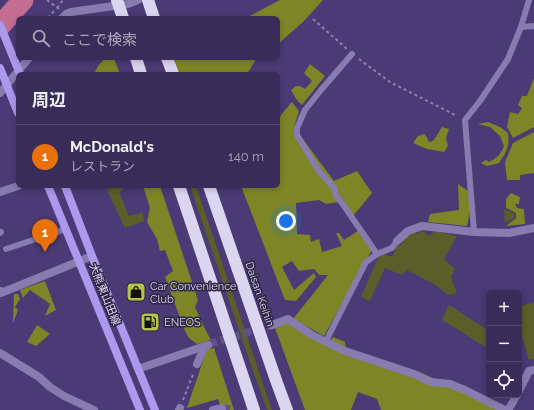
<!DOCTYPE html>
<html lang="ja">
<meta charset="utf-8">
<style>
body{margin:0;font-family:Raleway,"Noto Sans JP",sans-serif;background:#3f345e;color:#f1f3f6}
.controls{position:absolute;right:12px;bottom:12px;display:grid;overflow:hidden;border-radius:6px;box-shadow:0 2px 6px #0003}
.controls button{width:36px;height:36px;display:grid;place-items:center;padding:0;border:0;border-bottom:1px solid #52486e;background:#382c58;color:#f1f3f6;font:20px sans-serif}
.you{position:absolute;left:286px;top:221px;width:14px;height:14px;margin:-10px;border:3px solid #fff;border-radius:50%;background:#1a73e8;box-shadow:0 0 0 6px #1a73e833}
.badge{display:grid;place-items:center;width:26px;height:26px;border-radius:50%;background:#b6c148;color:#fff;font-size:13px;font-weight:700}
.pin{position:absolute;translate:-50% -33px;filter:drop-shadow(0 1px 2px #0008)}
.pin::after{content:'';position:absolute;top:21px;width:14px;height:12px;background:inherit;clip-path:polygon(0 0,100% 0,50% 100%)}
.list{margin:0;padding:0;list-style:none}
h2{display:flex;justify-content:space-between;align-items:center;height:52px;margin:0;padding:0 16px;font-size:17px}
h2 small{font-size:13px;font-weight:400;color:#aba7ba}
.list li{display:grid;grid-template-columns:26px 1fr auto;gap:12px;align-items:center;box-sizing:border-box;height:64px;padding:0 16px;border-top:1px solid #52486e}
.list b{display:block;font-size:15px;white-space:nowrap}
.list p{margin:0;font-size:13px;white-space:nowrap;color:#aba7ba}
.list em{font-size:13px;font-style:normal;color:#aba7ba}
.icon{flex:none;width:22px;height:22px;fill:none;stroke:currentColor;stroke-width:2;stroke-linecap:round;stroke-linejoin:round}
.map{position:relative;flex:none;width:534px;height:410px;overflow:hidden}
.search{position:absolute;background:#382c58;box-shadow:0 2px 6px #0003;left:16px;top:16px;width:264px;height:44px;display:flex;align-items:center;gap:10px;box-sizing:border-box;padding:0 14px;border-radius:6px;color:#aba7ba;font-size:15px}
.panel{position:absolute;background:#382c58;box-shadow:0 2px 6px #0003;left:16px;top:72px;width:264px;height:116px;border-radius:6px}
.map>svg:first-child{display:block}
.green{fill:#595f28}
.forest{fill:#7d8526}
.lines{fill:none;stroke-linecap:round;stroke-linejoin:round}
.river{stroke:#c46e93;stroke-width:21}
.street-tunnel{stroke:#605289;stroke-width:8;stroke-dasharray:8 4;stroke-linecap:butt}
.path{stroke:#8e82b3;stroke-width:2;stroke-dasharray:3 3;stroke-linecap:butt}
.lane{stroke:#877cb0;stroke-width:6}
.street{stroke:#877cb0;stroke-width:8}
.secondary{stroke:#ac98ec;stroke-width:8}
.highway{stroke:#dbd6f0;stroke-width:12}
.highway-bridge{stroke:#dbd6f0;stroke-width:12}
.labels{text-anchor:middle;stroke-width:3;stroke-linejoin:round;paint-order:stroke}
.poi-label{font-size:11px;fill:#ded7fb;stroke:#2e2742;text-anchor:start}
.street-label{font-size:11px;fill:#ded7fb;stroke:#2e2742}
</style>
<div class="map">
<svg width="534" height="410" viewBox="0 0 534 410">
<rect width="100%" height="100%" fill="#4a3a75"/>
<g class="green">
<polygon points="115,186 121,186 123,189 119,192 129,216 143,212 144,221 125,228 107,190"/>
<polygon points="190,186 196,186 272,410 267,410 244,345"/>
<polygon points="504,209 515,214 514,218 505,223"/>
<polygon points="421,230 429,236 435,231 457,236 444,259 455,269 451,277 457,293 448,295 434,284 407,270 402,275 385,268 370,301 361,297 379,256 385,254 392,257 397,246 401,245 408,233 413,232 418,234"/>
<polygon points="534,302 534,359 529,360 519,326 519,307"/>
<polygon points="449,305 489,331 489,349 442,320"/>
</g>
<g class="forest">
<polygon points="280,0 323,0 303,22 278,44 278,18 246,18"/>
<polygon points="105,58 114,58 120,74 94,74 98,66"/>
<polygon points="175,58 258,58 256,59 247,74 178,74 174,65"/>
<polygon points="310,64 325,76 302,105 296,99 291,90 296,86 300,86 305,89 312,81 304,73"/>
<polygon points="534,78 534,127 513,138 507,127 510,112 518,114 522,108 518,105 522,96 527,96"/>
<polygon points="292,102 299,111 294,127 334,181 357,171 372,193 353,216 338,202 326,204 319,200 296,203 297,234 310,235 311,242 319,239 322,252 342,246 336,233 339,233 344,240 358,231 372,250 324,336 293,319 328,275 319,275 314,269 299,271 292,261 282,267 294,290 314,273 316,277 296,301 285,300 241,186 278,186 278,122 281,115"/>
<path d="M488 122 500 127 508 133C510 146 506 153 499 163L487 166 481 163 486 160 489 162C497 158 501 154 504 146L500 136 490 127 478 124Z"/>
<polygon points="442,127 449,129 446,138 448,146 444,152 427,149 413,143 418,136 424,134 427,137 428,141 431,142 434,140"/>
<polygon points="534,132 534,173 520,175 520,180 507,180 505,162 513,143"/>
<polygon points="458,184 468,191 470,211 467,226 428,222 430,214 459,210"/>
<polygon points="143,186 160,186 198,300 195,307 205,329 211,340 197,344 189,338 185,331 165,277 173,271 165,250 160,251 157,239 147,222 150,208"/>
<polygon points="511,193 520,197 519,204 515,204 517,208 524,209 525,224 506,226 516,218 516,213 506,208 506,199"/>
<polygon points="45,281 56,310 45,316 50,304 30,290 23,298 20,290"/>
<polygon points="14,294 18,294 20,299 15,307 18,310 13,323"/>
<polygon points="287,323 327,344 333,337 345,342 347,354 420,372 499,410 381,410 377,399 358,392 351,410 305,410 275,328"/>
<polygon points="37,325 50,334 36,346 27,342"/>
<polygon points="214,348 234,410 222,410 218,399 187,408 207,349"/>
</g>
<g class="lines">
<polyline class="river" points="0,26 23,0"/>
<g class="street-tunnel">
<polyline points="209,344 272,325"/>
<polyline points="222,408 231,410"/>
</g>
<g class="path">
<polyline points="47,0 59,9"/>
<polyline points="57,8 63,0"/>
<polyline points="48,18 54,11"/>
<polyline points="313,19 347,49"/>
<polyline points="359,59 390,82 457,116"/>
<polyline points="183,400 194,372"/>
</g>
<g class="lane">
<polyline points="521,27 534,26"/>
<polyline points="352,54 321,90 305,110 297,128 297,135 318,170 335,189 336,196 342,203 377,254"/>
<polyline points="474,232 465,120 480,101 508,59 521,27 529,0"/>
<polyline points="0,233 1,232"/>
<polyline points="6,249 66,229"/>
<polyline points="326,341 366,262 377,254 392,248 397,241"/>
</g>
<g class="street">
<polyline points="62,18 66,14 71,12 128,4 138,0"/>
<polyline points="0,93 29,58"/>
<polyline points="0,192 18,186"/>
<polyline points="397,241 408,231 422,226 474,232 509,233 534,228"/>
<polyline points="0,291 1,293 92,256"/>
<polyline points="272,325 288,319 312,335 345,351 414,374 431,382 450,384 465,390 505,410"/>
<polyline points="0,353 39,377 50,387 64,396 94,410"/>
<polyline points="197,364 205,346 208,345"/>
<polyline points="138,369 205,346"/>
<polyline points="519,391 529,371 534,370"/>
<polyline points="179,410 180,408"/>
<polyline points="213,410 222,408"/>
<polyline points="508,410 517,395"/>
</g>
<g class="secondary">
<polyline points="0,25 20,74"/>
<polyline points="0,68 18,113"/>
<polyline points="48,186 140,410"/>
<polyline points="65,186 92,256 155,410"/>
</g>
<g class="highway">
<polyline points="148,0 154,18"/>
<polyline points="136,58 141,74"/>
<polyline points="167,58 173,74"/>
<polyline points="179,186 244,380 254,410"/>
<polyline points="209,186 277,383 287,410"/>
</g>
<polyline class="highway-bridge" points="117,0 123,18"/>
</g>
<defs>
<g id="shop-square" transform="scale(1)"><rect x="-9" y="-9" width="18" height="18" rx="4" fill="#b6c148" stroke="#2e2742"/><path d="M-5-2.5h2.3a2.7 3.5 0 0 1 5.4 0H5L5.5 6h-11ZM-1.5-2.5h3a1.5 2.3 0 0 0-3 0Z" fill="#111"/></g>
<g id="fuel-square" transform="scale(1)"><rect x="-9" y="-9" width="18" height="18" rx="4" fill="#b6c148" stroke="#2e2742"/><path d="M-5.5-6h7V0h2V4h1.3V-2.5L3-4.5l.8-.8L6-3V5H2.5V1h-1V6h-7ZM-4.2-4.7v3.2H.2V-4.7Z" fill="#111"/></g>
</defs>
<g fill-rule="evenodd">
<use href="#shop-square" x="136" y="292"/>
<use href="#fuel-square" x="150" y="322"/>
</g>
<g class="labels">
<g class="poi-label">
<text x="150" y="290">Car Convenience<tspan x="150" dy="13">Club</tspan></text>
<text x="164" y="326">ENEOS</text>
</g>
<g class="street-label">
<text transform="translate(105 294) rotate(68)" y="4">大熊東山田線</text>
<text transform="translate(260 294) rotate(71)" y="4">Daisan Keihin</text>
</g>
</g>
</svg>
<div class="controls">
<button>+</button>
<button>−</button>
<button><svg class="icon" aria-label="locate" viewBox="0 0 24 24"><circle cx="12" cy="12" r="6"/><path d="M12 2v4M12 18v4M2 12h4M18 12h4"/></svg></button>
</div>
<div class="you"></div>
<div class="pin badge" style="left:45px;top:252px;background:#e8710a">1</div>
<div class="search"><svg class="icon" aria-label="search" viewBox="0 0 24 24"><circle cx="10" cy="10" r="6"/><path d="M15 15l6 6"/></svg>ここで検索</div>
<section class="panel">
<h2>周辺<small></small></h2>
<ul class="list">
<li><span class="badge" style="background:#e8710a">1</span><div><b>McDonald's</b><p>レストラン</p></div><em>140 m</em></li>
</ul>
</section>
</div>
